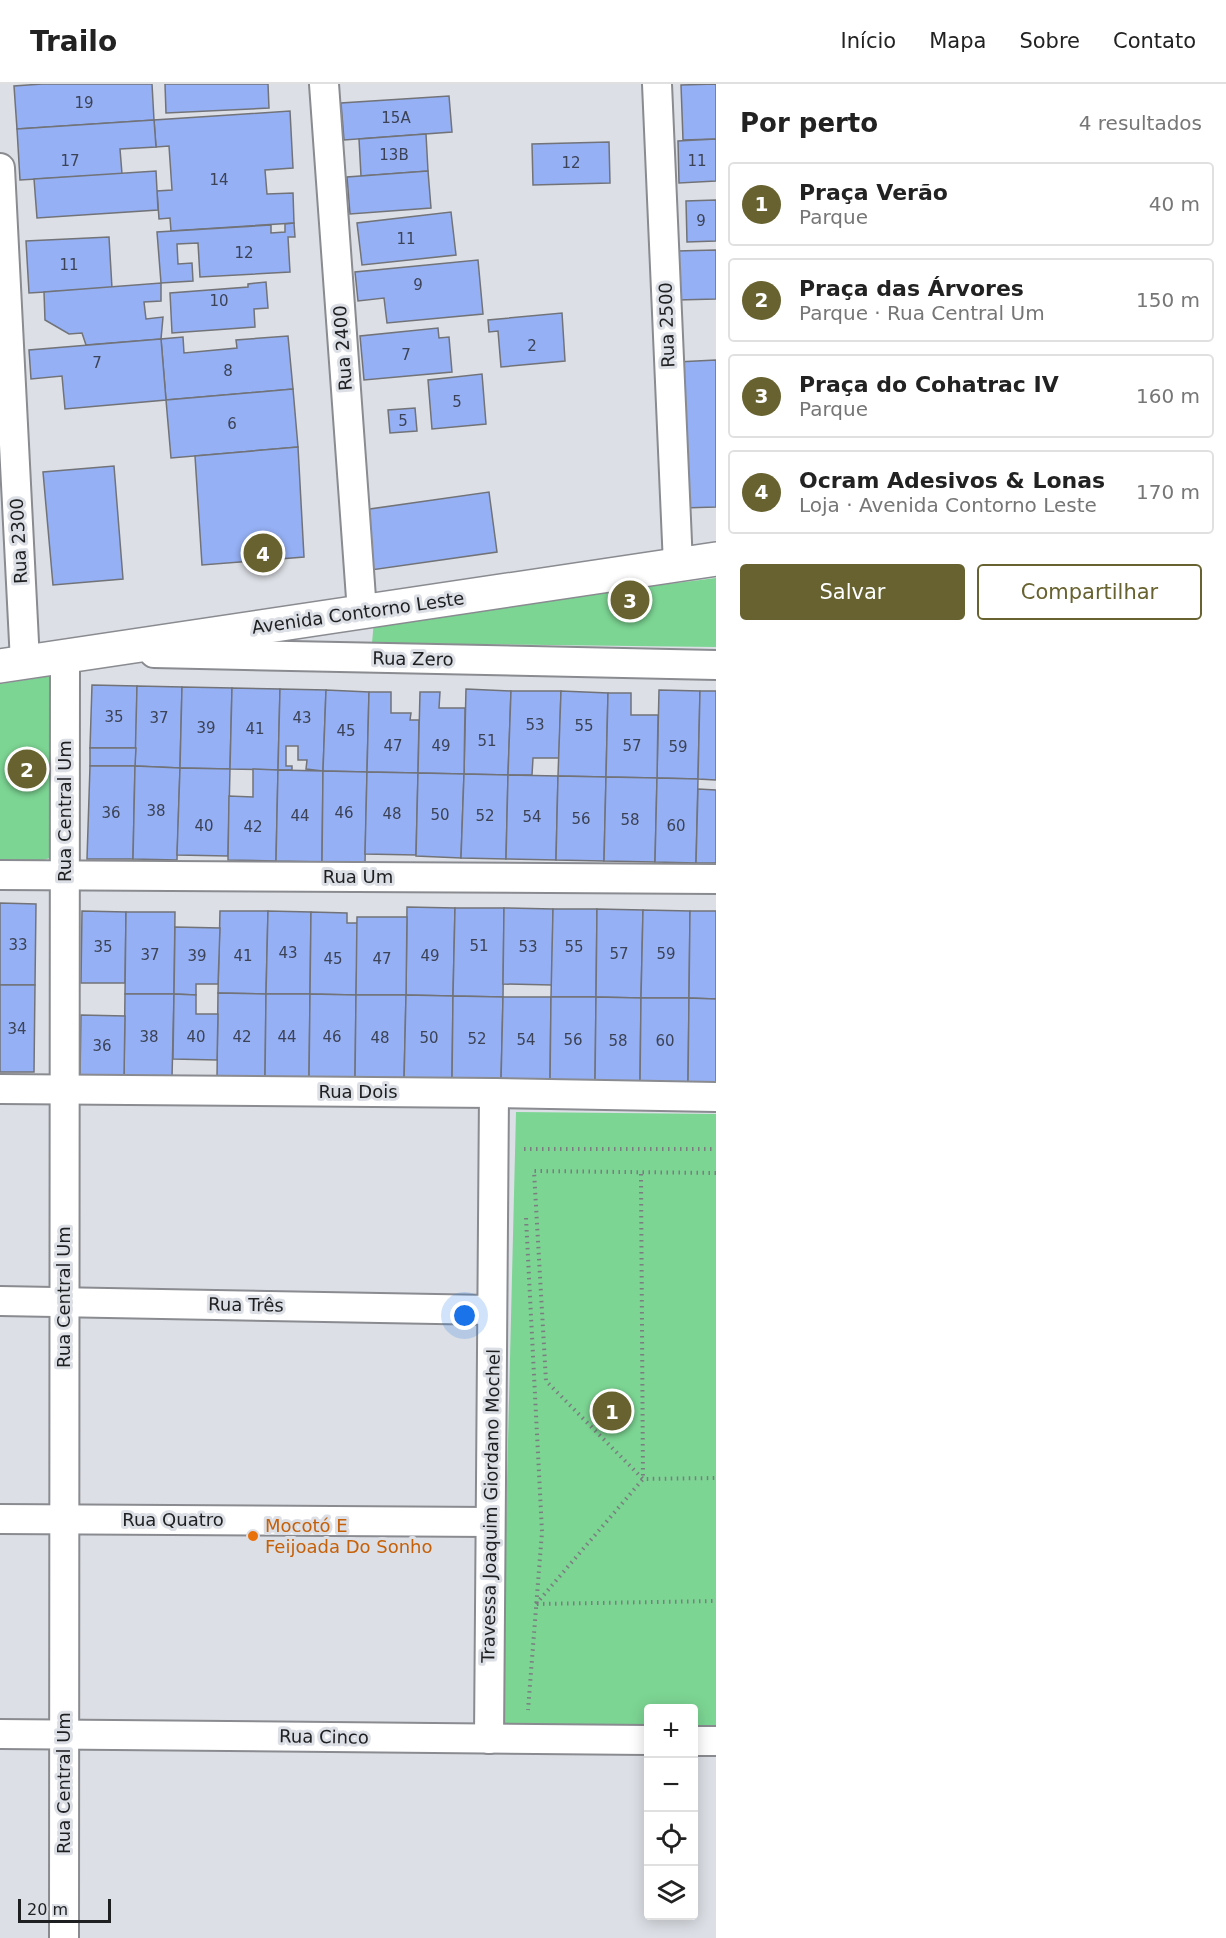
<!DOCTYPE html>
<html lang="pt">
<meta charset="utf-8">
<style>
body{margin:0;font-family:"DejaVu Sans",sans-serif;background:#f6f6f6;color:#222}
.controls{position:absolute;right:18px;bottom:18px;display:grid;overflow:hidden;border-radius:6px;box-shadow:0 3px 15px #0003}
.controls button{width:54px;height:54px;display:grid;place-items:center;padding:0;border:0;border-bottom:2px solid #e0e0e0;background:#fff;color:#222;font:30px sans-serif}
.scale{position:absolute;left:18px;bottom:15px;width:93px;box-sizing:border-box;padding-left:6px;border:3px solid #1e1f21;border-top:0;font-size:16px;line-height:21px;white-space:nowrap;color:#1e1f21;-webkit-text-stroke:4px #dcdfe5;paint-order:stroke}
.you{position:absolute;left:465px;top:1232px;width:21px;height:21px;margin:-15px;border:4px solid #fff;border-radius:50%;background:#1a73e8;box-shadow:0 0 0 9px #1a73e833}
.badge{display:grid;place-items:center;width:39px;height:39px;border-radius:50%;background:#67622f;color:#fff;font-size:20px;font-weight:700}
.pin{position:absolute;translate:-50% -50%;border:3px solid #fff;box-shadow:0 2px 6px #0006}
.list{margin:0;padding:0;list-style:none}
h2{display:flex;justify-content:space-between;align-items:center;height:78px;margin:0;padding:0 24px;font-size:26px}
h2 small{font-size:20px;font-weight:400;color:#767676}
.list li{display:grid;grid-template-columns:39px 1fr auto;gap:18px;align-items:center;box-sizing:border-box;height:84px;margin:0 12px 12px;padding:0 12px;border:2px solid #e0e0e0;border-radius:6px}
.list b{display:block;font-size:22px;white-space:nowrap}
.list p{margin:0;font-size:20px;white-space:nowrap;color:#767676}
.list em{font-size:20px;font-style:normal;color:#767676}
.actions{display:flex;gap:12px;padding:18px 24px}
.actions a{flex:1;padding:14px 0;border:2px solid #67622f;border-radius:6px;text-align:center;font-size:21px;color:#67622f}
.actions .main{background:#67622f;color:#fff}
.icon{flex:none;width:33px;height:33px;fill:none;stroke:currentColor;stroke-width:2;stroke-linecap:round;stroke-linejoin:round}
.map{position:relative;flex:none;width:716px;height:1854px;overflow:hidden}
header{display:flex;align-items:center;gap:36px;box-sizing:border-box;height:84px;padding:0 30px;background:#fff;border-bottom:2px solid #e0e0e0}
header strong{font-size:28px}
nav{display:flex;gap:33px;margin-inline-start:auto;font-size:21px}
main{display:flex}
aside{flex:1;background:#fff}
.map>svg:first-child{display:block}
.green{fill:#7cd593}
.building{fill:#95b0f4;stroke:#717378;stroke-width:1.5}
.lines{fill:none;stroke-linecap:round;stroke-linejoin:round}
.street-casing{stroke:#898b90;stroke-width:32}
.secondary-casing{stroke:#898b90;stroke-width:36}
.path{stroke:#7b7d81;stroke-width:4;stroke-dasharray:1.5 4.5;stroke-linecap:butt}
.street{stroke:#fff;stroke-width:28}
.secondary{stroke:#fff;stroke-width:33}
.food-dot{fill:#e8710a;stroke:#dcdfe5;stroke-width:2}
.labels{text-anchor:middle;stroke-width:6;stroke-linejoin:round;paint-order:stroke}
.number-label{font-size:15px;fill:#3c4356}
.street-label{font-size:18px;fill:#1e1f21;stroke:#dcdfe5}
.food-label{font-size:18px;fill:#c56008;stroke:#dcdfe5;text-anchor:start}
</style>
<header>
<strong>Trailo</strong>
<nav><a>Início</a><a>Mapa</a><a>Sobre</a><a>Contato</a></nav>
</header>
<main>
<div class="map">
<svg width="716" height="1854" viewBox="0 0 716 1854">
<rect width="100%" height="100%" fill="#dcdfe5"/>
<g class="green">
<polygon points="716,494 716,563 372,559 374,537"/>
<polygon points="51,592 59,771 37,778 0,778 0,600"/>
<polygon points="516,1028 716,1030 716,1647 694,1647 694,1624 648,1624 648,1647 501,1646"/>
</g>
<g class="building">
<polygon points="42,0 152,0 154,36 17,45 14,2"/>
<polygon points="165,0 268,0 269,24 166,29"/>
<polygon points="716,0 716,55 683,56 681,1"/>
<polygon points="449,12 452,48 344,56 341,19"/>
<polygon points="290,27 293,84 265,86 267,110 293,109 294,139 171,147 170,134 159,135 157,107 172,106 169,62 156,63 154,36"/>
<polygon points="154,36 156,63 120,65 122,90 20,96 17,45"/>
<polygon points="426,50 428,87 361,92 359,55"/>
<polygon points="716,55 716,97 679,99 678,57"/>
<polygon points="609,58 610,99 533,101 532,60"/>
<polygon points="156,87 158,126 37,134 34,95"/>
<polygon points="428,87 431,124 350,130 347,93"/>
<polygon points="716,116 716,157 687,158 686,117"/>
<polygon points="451,128 456,171 362,181 357,139"/>
<polygon points="294,139 295,153 288,153 290,188 200,193 198,159 177,160 178,180 192,179 193,197 161,199 157,148 271,141 271,149 285,148 285,140"/>
<polygon points="109,153 112,204 29,209 26,157"/>
<polygon points="716,166 716,215 677,216 677,167"/>
<polygon points="478,176 483,230 387,239 384,214 358,217 355,188"/>
<polygon points="266,198 268,224 254,225 255,243 172,249 170,209 248,203 248,200"/>
<polygon points="161,199 161,217 144,218 146,235 163,233 161,255 86,261 82,249 69,250 45,236 44,208"/>
<polygon points="562,229 565,277 501,283 498,247 489,248 488,236"/>
<polygon points="438,244 439,254 449,253 452,288 364,296 360,252"/>
<polygon points="288,252 293,305 166,316 161,255 183,253 184,269 237,264 236,256"/>
<polygon points="161,255 166,316 65,325 62,292 31,295 29,266"/>
<polygon points="716,276 716,423 683,424 677,278"/>
<polygon points="482,290 486,340 432,345 428,296"/>
<polygon points="293,305 298,363 171,374 166,316"/>
<polygon points="415,324 417,347 390,349 388,326"/>
<polygon points="298,363 304,473 202,481 195,372"/>
<polygon points="114,382 123,495 53,501 43,388"/>
<polygon points="489,408 497,468 371,486 363,426"/>
<polygon points="92,601 137,602 136,664 90,664"/>
<polygon points="137,602 182,603 180,684 135,682"/>
<polygon points="182,603 232,604 230,685 180,684"/>
<polygon points="232,604 280,605 278,686 230,685"/>
<polygon points="280,605 326,606 323,687 306,685 307,676 298,676 298,662 286,662 286,682 292,682 292,686 278,686"/>
<polygon points="466,605 511,607 508,691 464,690"/>
<polygon points="326,606 369,608 367,688 323,687"/>
<polygon points="659,606 700,607 698,695 657,694"/>
<polygon points="511,607 561,607 559,674 533,674 532,691 508,691"/>
<polygon points="561,607 608,609 606,693 558,692"/>
<polygon points="700,607 716,607 716,696 698,695"/>
<polygon points="369,608 391,608 391,629 411,629 410,636 419,636 418,689 367,688"/>
<polygon points="420,608 440,608 439,624 465,624 464,690 418,689"/>
<polygon points="608,609 631,609 631,631 658,631 657,694 606,693"/>
<polygon points="90,664 136,664 135,682 90,682"/>
<polygon points="90,682 135,682 133,775 87,775"/>
<polygon points="135,682 180,684 177,776 133,775"/>
<polygon points="180,684 230,685 228,772 177,771"/>
<polygon points="253,685 278,686 276,777 228,776 229,712 253,713"/>
<polygon points="278,686 323,687 322,778 276,777"/>
<polygon points="323,687 367,688 365,779 322,778"/>
<polygon points="367,688 418,689 416,771 365,770"/>
<polygon points="418,689 464,690 461,774 416,772"/>
<polygon points="464,690 508,691 506,775 461,774"/>
<polygon points="508,691 558,692 556,776 506,775"/>
<polygon points="558,692 606,693 604,777 556,776"/>
<polygon points="606,693 657,694 655,778 604,777"/>
<polygon points="657,694 698,695 696,779 655,778"/>
<polygon points="698,705 716,706 716,779 696,779"/>
<polygon points="0,819 36,820 35,901 0,901"/>
<polygon points="407,823 455,824 453,912 406,911"/>
<polygon points="455,824 504,824 503,913 453,912"/>
<polygon points="504,824 553,825 552,901 503,900"/>
<polygon points="553,825 597,825 596,913 551,913"/>
<polygon points="597,825 643,826 641,914 596,913"/>
<polygon points="643,826 690,827 689,914 641,914"/>
<polygon points="82,827 126,828 125,899 81,899"/>
<polygon points="220,827 268,827 266,910 218,909"/>
<polygon points="268,827 311,828 310,910 266,910"/>
<polygon points="690,827 716,827 716,915 689,914"/>
<polygon points="126,828 175,828 174,910 125,910"/>
<polygon points="311,828 347,829 347,839 358,839 356,911 310,910"/>
<polygon points="357,833 407,833 406,911 356,911"/>
<polygon points="175,843 220,844 218,900 196,900 196,911 174,910"/>
<polygon points="0,901 35,901 34,988 0,988"/>
<polygon points="218,909 266,910 265,995 217,995"/>
<polygon points="125,910 174,910 172,994 124,993"/>
<polygon points="174,910 196,911 196,930 218,930 217,976 173,975"/>
<polygon points="266,910 310,910 309,996 265,995"/>
<polygon points="310,910 356,911 355,996 309,996"/>
<polygon points="356,911 406,911 404,997 355,996"/>
<polygon points="406,911 453,912 452,997 404,997"/>
<polygon points="453,912 503,913 501,998 452,997"/>
<polygon points="503,913 551,913 550,999 501,998"/>
<polygon points="551,913 596,913 595,999 550,999"/>
<polygon points="596,913 641,914 640,1000 595,999"/>
<polygon points="641,914 689,914 688,1000 640,1000"/>
<polygon points="689,914 716,915 716,1001 688,1000"/>
<polygon points="81,931 125,932 124,993 80,993"/>
</g>
<g class="lines">
<g class="street-casing">
<g id="street">
<polyline points="324,0 362,528"/>
<polyline points="657,0 678,481"/>
<polyline points="0,84 25,578"/>
<polyline points="154,569 716,581"/>
<polyline points="0,791 716,795"/>
<polyline points="0,1005 494,1009 716,1013"/>
<polyline points="0,1217 492,1226"/>
<polyline points="0,1435 490,1438"/>
<polyline points="0,1650 648,1656"/>
<polyline points="489,1655 494,1009"/>
<polyline points="694,1657 716,1657"/>
<polyline points="64,1854 65,573"/>
</g>
</g>
<g class="secondary-casing">
<polyline id="secondary" points="0,582 716,475"/>
</g>
<g class="path">
<polyline points="524,1065 716,1065"/>
<polyline points="716,1089 534,1087 546,1297 643,1395 716,1394"/>
<polyline points="526,1134 542,1448 528,1626"/>
<polyline points="536,1520 643,1395 641,1088"/>
<polyline points="537,1520 716,1517"/>
</g>
<use href="#street" class="street"/>
<use href="#secondary" class="secondary"/>
</g>
<circle class="food-dot" cx="253" cy="1452" r="6"/>
<g class="labels">
<g class="number-label">
<text x="84" y="24">19</text>
<text x="396" y="39">15A</text>
<text x="394" y="76">13B</text>
<text x="70" y="82">17</text>
<text x="697" y="82">11</text>
<text x="571" y="84">12</text>
<text x="219" y="101">14</text>
<text x="701" y="142">9</text>
<text x="406" y="160">11</text>
<text x="244" y="174">12</text>
<text x="69" y="186">11</text>
<text x="418" y="206">9</text>
<text x="219" y="222">10</text>
<text x="532" y="267">2</text>
<text x="406" y="276">7</text>
<text x="97" y="284">7</text>
<text x="228" y="292">8</text>
<text x="457" y="323">5</text>
<text x="403" y="342">5</text>
<text x="232" y="345">6</text>
<text x="114" y="638">35</text>
<text x="159" y="639">37</text>
<text x="302" y="639">43</text>
<text x="535" y="646">53</text>
<text x="584" y="647">55</text>
<text x="206" y="649">39</text>
<text x="255" y="650">41</text>
<text x="346" y="652">45</text>
<text x="487" y="662">51</text>
<text x="393" y="667">47</text>
<text x="441" y="667">49</text>
<text x="632" y="667">57</text>
<text x="678" y="668">59</text>
<text x="156" y="732">38</text>
<text x="111" y="734">36</text>
<text x="344" y="734">46</text>
<text x="392" y="735">48</text>
<text x="440" y="736">50</text>
<text x="300" y="737">44</text>
<text x="485" y="737">52</text>
<text x="532" y="738">54</text>
<text x="581" y="740">56</text>
<text x="630" y="741">58</text>
<text x="204" y="747">40</text>
<text x="676" y="747">60</text>
<text x="253" y="748">42</text>
<text x="18" y="866">33</text>
<text x="479" y="867">51</text>
<text x="103" y="868">35</text>
<text x="528" y="868">53</text>
<text x="574" y="868">55</text>
<text x="288" y="874">43</text>
<text x="619" y="875">57</text>
<text x="666" y="875">59</text>
<text x="150" y="876">37</text>
<text x="197" y="877">39</text>
<text x="243" y="877">41</text>
<text x="430" y="877">49</text>
<text x="333" y="880">45</text>
<text x="382" y="880">47</text>
<text x="17" y="950">34</text>
<text x="149" y="958">38</text>
<text x="196" y="958">40</text>
<text x="242" y="958">42</text>
<text x="287" y="958">44</text>
<text x="332" y="958">46</text>
<text x="380" y="959">48</text>
<text x="429" y="959">50</text>
<text x="477" y="960">52</text>
<text x="526" y="961">54</text>
<text x="573" y="961">56</text>
<text x="618" y="962">58</text>
<text x="665" y="962">60</text>
<text x="102" y="967">36</text>
</g>
<g class="street-label">
<text transform="translate(667 241) rotate(-92)" y="6">Rua 2500</text>
<text transform="translate(343 264) rotate(-94)" y="6">Rua 2400</text>
<text transform="translate(19 457) rotate(-93)" y="6">Rua 2300</text>
<text transform="translate(358 529) rotate(-8)" y="6">Avenida Contorno Leste</text>
<text transform="translate(413 575) rotate(1)" y="6">Rua Zero</text>
<text transform="translate(65 727) rotate(-90)" y="6">Rua Central Um</text>
<text x="358" y="799">Rua Um</text>
<text x="358" y="1014">Rua Dois</text>
<text transform="translate(64 1213) rotate(-90)" y="6">Rua Central Um</text>
<text transform="translate(246 1221) rotate(1)" y="6">Rua Três</text>
<text transform="translate(491 1422) rotate(-89)" y="6">Travessa Joaquim Giordano Mochel</text>
<text x="173" y="1442">Rua Quatro</text>
<text transform="translate(324 1653) rotate(1)" y="6">Rua Cinco</text>
<text transform="translate(64 1699) rotate(-90)" y="6">Rua Central Um</text>
</g>
<g class="food-label">
<text x="265" y="1448">Mocotó E<tspan x="265" dy="21">Feijoada Do Sonho</tspan></text>
</g>
</g>
</svg>
<div class="controls">
<button>+</button>
<button>−</button>
<button><svg class="icon" aria-label="locate" viewBox="0 0 24 24"><circle cx="12" cy="12" r="6"/><path d="M12 2v4M12 18v4M2 12h4M18 12h4"/></svg></button>
<button><svg class="icon" aria-label="layers" viewBox="0 0 24 24"><path d="M12 4l9 5-9 5-9-5zM3 14l9 5 9-5"/></svg></button>
</div>
<div class="scale">20 m</div>
<div class="you"></div>
<div class="pin badge" style="left:612px;top:1327px">1</div>
<div class="pin badge" style="left:27px;top:685px">2</div>
<div class="pin badge" style="left:630px;top:516px">3</div>
<div class="pin badge" style="left:263px;top:469px">4</div>
</div>
<aside>
<h2>Por perto<small>4 resultados</small></h2>
<ul class="list">
<li><span class="badge">1</span><div><b>Praça Verão</b><p>Parque</p></div><em>40 m</em></li>
<li><span class="badge">2</span><div><b>Praça das Árvores</b><p>Parque · Rua Central Um</p></div><em>150 m</em></li>
<li><span class="badge">3</span><div><b>Praça do Cohatrac IV</b><p>Parque</p></div><em>160 m</em></li>
<li><span class="badge">4</span><div><b>Ocram Adesivos &amp; Lonas</b><p>Loja · Avenida Contorno Leste</p></div><em>170 m</em></li>
</ul>
<div class="actions"><a class="main">Salvar</a><a>Compartilhar</a></div>
</aside>
</main>
